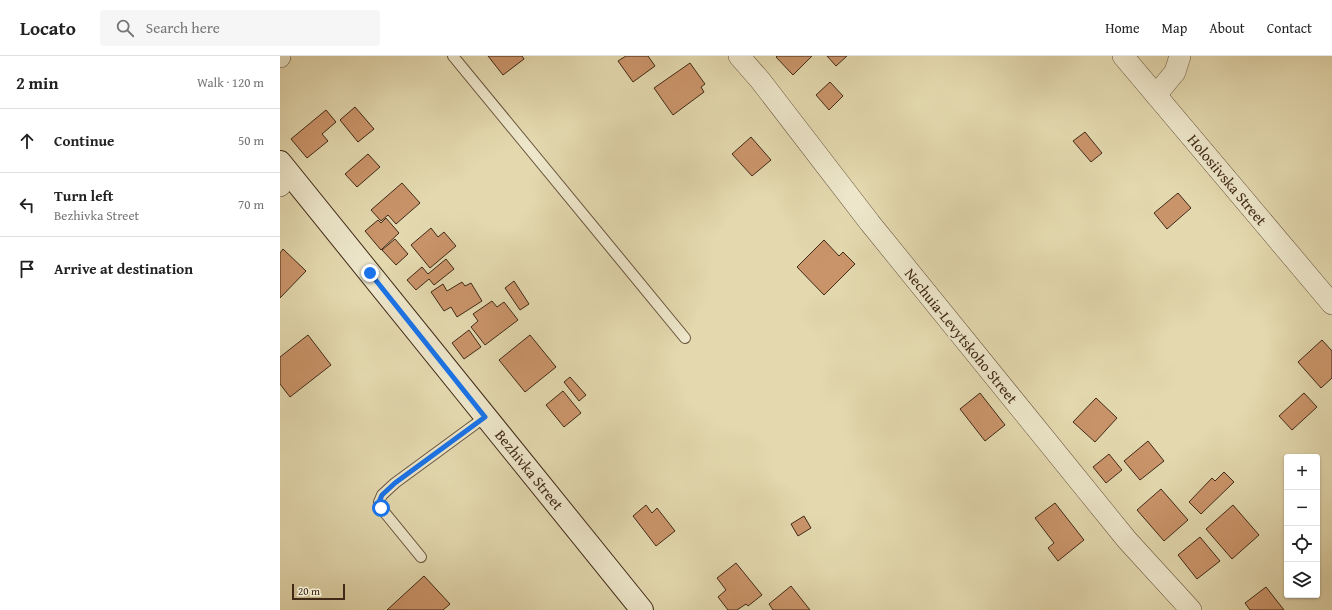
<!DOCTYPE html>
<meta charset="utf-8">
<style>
body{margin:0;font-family:"Gentium Book Plus",serif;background:#f6f6f6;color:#222}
.controls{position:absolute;right:12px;bottom:12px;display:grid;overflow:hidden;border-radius:4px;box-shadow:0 1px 3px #0004}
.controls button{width:36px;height:36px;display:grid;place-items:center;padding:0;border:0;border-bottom:1px solid #e0e0e0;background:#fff;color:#222;font:20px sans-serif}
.scale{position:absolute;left:12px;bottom:10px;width:53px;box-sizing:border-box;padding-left:4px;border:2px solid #402917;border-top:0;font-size:11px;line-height:14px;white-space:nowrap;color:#402917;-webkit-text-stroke:3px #ede6ca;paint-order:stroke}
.stop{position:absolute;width:12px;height:12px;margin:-9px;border:3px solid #1a73e8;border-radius:50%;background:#fff}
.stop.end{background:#1a73e8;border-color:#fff;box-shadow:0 1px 4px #0008}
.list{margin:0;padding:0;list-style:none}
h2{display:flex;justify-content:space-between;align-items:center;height:52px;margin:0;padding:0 16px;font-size:17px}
h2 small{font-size:13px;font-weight:400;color:#767676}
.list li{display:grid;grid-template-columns:26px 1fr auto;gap:12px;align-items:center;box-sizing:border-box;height:64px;padding:0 16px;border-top:1px solid #e0e0e0}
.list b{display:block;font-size:15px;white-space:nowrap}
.list p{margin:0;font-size:13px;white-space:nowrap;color:#767676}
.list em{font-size:13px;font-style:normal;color:#767676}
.icon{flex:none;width:22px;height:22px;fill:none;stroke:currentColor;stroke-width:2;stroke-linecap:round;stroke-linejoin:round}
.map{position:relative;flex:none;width:1052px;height:554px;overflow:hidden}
header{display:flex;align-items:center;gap:24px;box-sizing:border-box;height:56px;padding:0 20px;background:#fff;border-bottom:1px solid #e0e0e0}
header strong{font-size:19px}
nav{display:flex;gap:22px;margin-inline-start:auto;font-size:14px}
.search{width:280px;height:36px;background:#f6f6f6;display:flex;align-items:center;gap:10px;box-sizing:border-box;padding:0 14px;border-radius:4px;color:#767676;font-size:15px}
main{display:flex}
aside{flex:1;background:#fff}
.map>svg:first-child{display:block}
.building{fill:#ca946a;stroke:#402917}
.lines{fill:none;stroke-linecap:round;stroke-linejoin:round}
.service-casing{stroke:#69553d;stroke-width:12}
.minor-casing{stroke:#69553d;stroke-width:22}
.secondary-casing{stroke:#402917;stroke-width:24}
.service{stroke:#ede6ca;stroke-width:10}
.minor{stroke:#ede6ca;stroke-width:21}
.secondary{stroke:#ede6ca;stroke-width:22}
.route{stroke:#1a73e8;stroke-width:5}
.labels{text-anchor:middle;stroke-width:4;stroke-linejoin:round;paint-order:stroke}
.street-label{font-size:15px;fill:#402917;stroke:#ede6ca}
</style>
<header>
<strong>Locato</strong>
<div class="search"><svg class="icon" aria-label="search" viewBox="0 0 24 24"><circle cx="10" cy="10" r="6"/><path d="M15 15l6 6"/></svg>Search here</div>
<nav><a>Home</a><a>Map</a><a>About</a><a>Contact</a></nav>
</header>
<main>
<aside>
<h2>2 min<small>Walk · 120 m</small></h2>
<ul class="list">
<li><svg class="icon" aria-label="ahead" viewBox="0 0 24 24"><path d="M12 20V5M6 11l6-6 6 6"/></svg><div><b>Continue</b></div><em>50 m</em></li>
<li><svg class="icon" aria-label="left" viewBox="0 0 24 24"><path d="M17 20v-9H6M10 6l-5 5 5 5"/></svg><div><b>Turn left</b><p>Bezhivka Street</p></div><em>70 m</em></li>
<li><svg class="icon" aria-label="arrive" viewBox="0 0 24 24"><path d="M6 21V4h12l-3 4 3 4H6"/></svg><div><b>Arrive at destination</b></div></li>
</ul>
</aside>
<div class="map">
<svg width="1052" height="554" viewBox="0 0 1052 554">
<rect width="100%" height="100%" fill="#e3d8ae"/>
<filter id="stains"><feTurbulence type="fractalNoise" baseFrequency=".005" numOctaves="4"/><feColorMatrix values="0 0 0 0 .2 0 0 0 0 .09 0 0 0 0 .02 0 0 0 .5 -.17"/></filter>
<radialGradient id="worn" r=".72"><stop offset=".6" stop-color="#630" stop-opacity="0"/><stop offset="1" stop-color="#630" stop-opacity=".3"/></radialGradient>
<g class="building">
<polygon points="208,0 242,0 244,3 223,19"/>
<polygon points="346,0 368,0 375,10 353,26 338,5"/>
<polygon points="497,0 532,0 513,19 496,1"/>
<polygon points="547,0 567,0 556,10"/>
<polygon points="410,7 425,28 421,31 424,36 393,59 374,32"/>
<polygon points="550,26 563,40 549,54 536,39"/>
<polygon points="75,51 94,73 78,86 60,64"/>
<polygon points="46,54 56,66 42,78 48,85 27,102 11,83"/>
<polygon points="805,76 822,97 811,106 793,85"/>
<polygon points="471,81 491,104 472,120 452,98"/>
<polygon points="88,98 100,111 77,131 65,118"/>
<polygon points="122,127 140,147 116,168 108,159 101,165 91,154"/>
<polygon points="898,137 911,152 887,173 874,157"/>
<polygon points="106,162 119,177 101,194 85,175 98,164 101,167"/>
<polygon points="151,172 158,181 164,176 176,190 150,212 131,189"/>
<polygon points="115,183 128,198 116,209 102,194"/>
<polygon points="544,184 559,200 563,196 575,208 544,239 517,211"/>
<polygon points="3,193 26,215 0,242 0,197"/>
<polygon points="166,203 174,213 154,229 149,223 136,234 127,224 142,211 148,218"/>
<polygon points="234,225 249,248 240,254 225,232"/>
<polygon points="182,226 185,230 191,227 202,245 177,261 171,251 164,255 151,236 163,228 167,235"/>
<polygon points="212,245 217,251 224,246 238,264 205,289 191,271 198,265 193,258"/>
<polygon points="189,274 201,291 184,303 172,287"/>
<polygon points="28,279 51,309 10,341 0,328 0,301"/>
<polygon points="250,279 276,311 245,336 219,304"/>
<polygon points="1042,284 1052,295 1052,322 1041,332 1018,306"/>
<polygon points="290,321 306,339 299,345 284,326"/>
<polygon points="283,335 301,357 284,371 266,349"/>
<polygon points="700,337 725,369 705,385 680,353"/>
<polygon points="1024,337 1037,351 1012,374 999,360"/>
<polygon points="816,342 837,362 815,386 793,366"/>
<polygon points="868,385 884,405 860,424 844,405"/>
<polygon points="829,398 842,414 826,427 813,411"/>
<polygon points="944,416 954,426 921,458 909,446 932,422 935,425"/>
<polygon points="881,433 908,464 884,485 857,454"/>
<polygon points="775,447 804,484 778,505 768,492 774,487 755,462"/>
<polygon points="366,449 372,457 377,452 395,475 376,490 353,460"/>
<polygon points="953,449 979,479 952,503 926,473"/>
<polygon points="524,460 531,472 518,480 511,468"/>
<polygon points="920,481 940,505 917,523 898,499"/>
<polygon points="456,507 482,539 468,550 466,548 457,554 448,554 438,541 446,534 437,522"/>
<polygon points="144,520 170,548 163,554 107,554"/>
<polygon points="511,530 530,554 493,554 489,548"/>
<polygon points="986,531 1004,554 970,554 965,547"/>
</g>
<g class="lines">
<g class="service-casing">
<g id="service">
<polyline points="173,0 405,282"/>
<polyline points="141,501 101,452 99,446 102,439 115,427 205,361"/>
</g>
</g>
<g class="minor-casing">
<g id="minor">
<polyline points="459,0 480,24 590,167 847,484 911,554"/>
<polyline points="843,0 1052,248"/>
<polyline points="0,1 0,0"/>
<polyline points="876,39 895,16 900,0"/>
<polyline points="0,130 10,118"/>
</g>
</g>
<g class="secondary-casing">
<polyline id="secondary" points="0,106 362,554"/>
</g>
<use href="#service" class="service"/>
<use href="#minor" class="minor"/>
<use href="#secondary" class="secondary"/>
</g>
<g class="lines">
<polyline class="route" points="90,217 205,361 115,427 102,439 99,446 101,452"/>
</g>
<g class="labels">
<g class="street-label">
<text transform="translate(947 124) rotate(50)" y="5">Holosiivska Street</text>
<text transform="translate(681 280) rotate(51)" y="5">Nechuia-Levytskoho Street</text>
<text transform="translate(249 414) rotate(51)" y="5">Bezhivka Street</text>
</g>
</g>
<rect width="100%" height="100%" filter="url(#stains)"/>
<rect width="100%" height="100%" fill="url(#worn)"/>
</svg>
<div class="controls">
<button>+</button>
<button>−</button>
<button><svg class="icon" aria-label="locate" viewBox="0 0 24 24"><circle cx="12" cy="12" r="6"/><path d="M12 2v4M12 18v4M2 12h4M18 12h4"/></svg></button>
<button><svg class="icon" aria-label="layers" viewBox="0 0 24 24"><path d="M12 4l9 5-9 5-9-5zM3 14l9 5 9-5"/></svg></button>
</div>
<div class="scale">20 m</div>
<div class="stop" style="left:101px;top:452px"></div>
<div class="stop end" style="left:90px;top:217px"></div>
</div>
</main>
